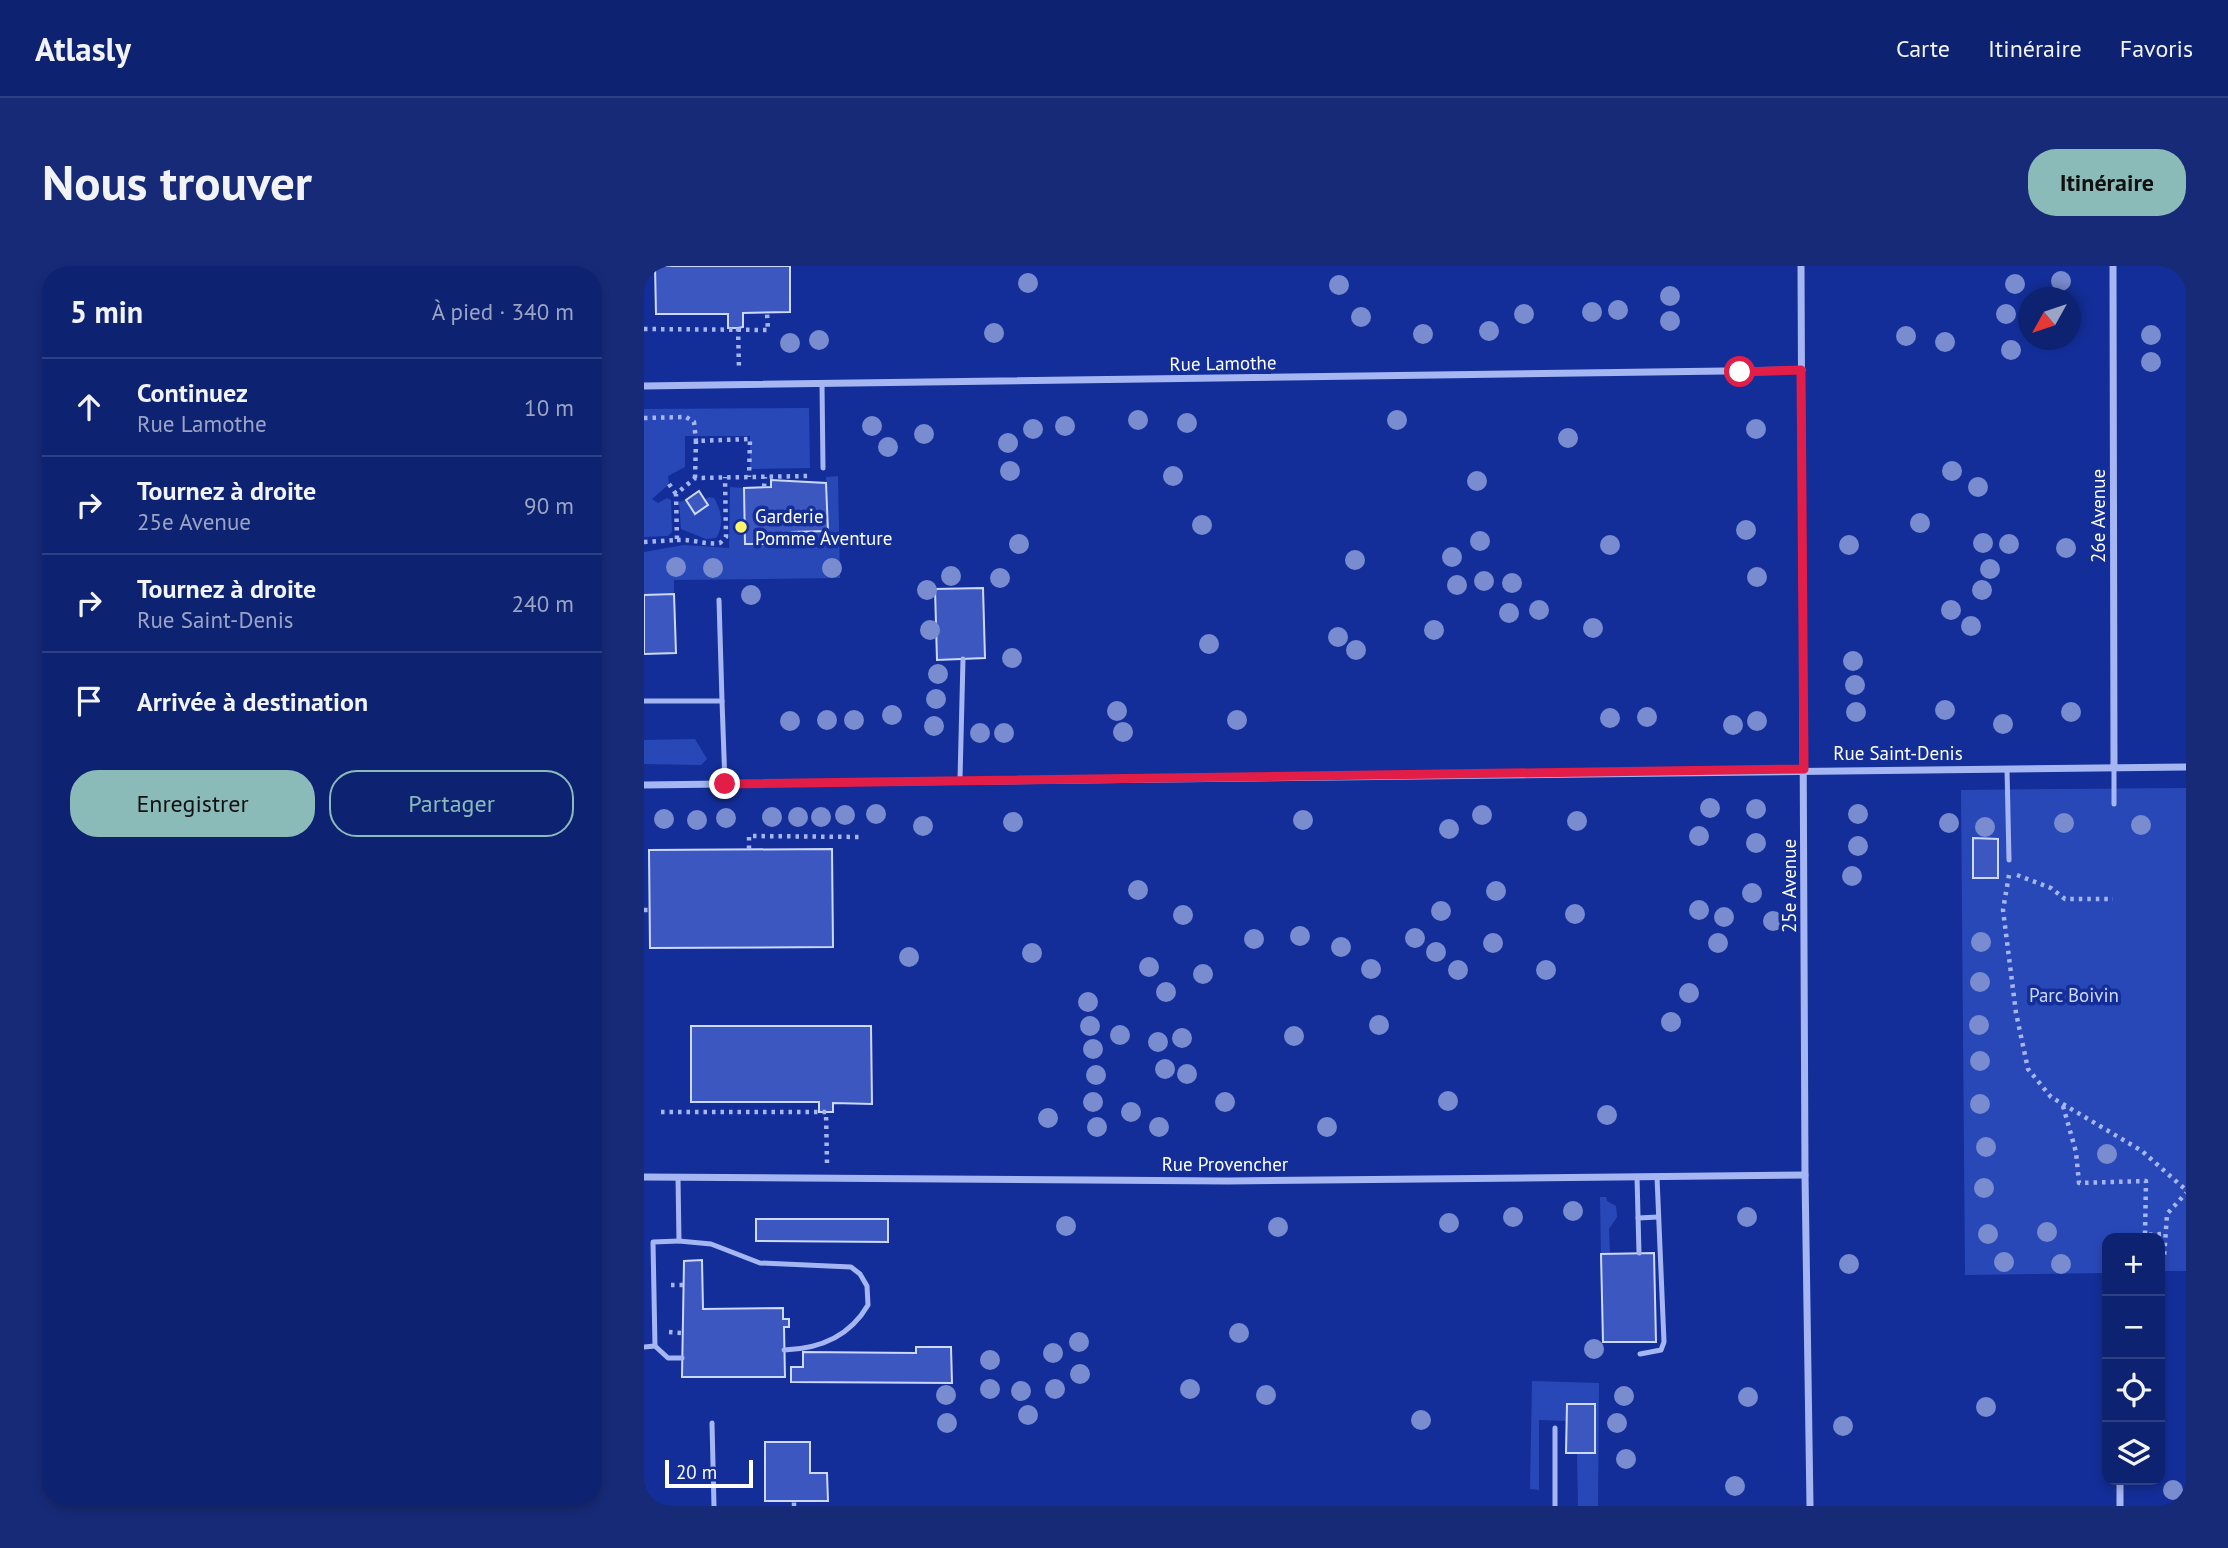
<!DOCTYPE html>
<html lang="fr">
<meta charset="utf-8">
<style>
body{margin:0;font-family:"PT Sans",sans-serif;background:#172a77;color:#f1f3f6}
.controls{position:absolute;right:21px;bottom:21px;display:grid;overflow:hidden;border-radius:14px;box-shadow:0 4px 10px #0003}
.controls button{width:63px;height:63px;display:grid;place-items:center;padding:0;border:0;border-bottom:2px solid #2e3f84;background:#0e2272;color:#f1f3f6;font:35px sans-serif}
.compass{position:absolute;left:1374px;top:21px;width:63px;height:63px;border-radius:50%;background:#0e2272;box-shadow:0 4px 10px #0003;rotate:230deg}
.scale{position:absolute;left:21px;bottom:18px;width:88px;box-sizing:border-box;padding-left:7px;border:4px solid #fff;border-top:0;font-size:19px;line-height:24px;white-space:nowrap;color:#fff;-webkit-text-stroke:5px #132e98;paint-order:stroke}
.stop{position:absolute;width:21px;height:21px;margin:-16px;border:5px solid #e11d48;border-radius:50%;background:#fff}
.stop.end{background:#e11d48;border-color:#fff;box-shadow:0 2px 7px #0008}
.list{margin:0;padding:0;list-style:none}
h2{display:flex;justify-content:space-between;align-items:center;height:91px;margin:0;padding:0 28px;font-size:30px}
h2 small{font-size:23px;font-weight:400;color:#9ba4c4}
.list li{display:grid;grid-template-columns:46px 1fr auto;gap:21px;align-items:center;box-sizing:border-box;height:98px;padding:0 28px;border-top:2px solid #2e3f84}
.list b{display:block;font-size:26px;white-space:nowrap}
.list p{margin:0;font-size:23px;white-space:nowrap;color:#9ba4c4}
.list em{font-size:23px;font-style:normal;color:#9ba4c4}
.actions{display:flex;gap:14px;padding:21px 28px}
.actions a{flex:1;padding:16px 0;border:2px solid #8bbbb9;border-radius:28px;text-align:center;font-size:24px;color:#8bbbb9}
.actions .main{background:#8bbbb9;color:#111}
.icon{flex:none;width:38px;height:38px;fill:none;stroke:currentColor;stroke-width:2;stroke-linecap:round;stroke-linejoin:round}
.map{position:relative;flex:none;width:1542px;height:1240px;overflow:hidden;border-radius:28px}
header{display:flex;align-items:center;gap:42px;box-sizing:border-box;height:98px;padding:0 35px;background:#0e2272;border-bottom:2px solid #2e3f84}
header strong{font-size:33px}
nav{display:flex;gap:38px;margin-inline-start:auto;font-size:24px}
.intro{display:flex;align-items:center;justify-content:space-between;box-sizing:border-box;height:168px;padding:0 42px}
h1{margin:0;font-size:49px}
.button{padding:18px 32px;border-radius:28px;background:#8bbbb9;color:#111;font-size:24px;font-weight:700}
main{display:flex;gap:42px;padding:0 42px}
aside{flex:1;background:#0e2272;border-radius:28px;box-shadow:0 4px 10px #0003}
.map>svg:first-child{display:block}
.green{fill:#2948b8}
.building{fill:#3c58c0;stroke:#cdd8fd;stroke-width:2}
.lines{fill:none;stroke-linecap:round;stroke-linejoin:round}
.path{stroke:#a5b6f3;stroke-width:4.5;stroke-dasharray:3.5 5;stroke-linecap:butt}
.service{stroke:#a5b6f3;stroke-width:5}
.minor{stroke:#a5b6f3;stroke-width:7}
.tree{fill:#798cd0}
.route{stroke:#e11d48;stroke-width:9}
.poi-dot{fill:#fff767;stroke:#132e98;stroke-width:2.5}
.labels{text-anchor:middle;stroke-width:7;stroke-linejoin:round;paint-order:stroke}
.street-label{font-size:19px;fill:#fff;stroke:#132e98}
.poi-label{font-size:19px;fill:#fff;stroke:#132e98;text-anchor:start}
.park-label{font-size:19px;fill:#cdd8fd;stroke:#132e98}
</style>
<header>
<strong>Atlasly</strong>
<nav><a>Carte</a><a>Itinéraire</a><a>Favoris</a></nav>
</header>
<div class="intro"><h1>Nous trouver</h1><a class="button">Itinéraire</a></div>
<main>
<aside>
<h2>5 min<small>À pied · 340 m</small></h2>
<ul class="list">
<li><svg class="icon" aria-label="ahead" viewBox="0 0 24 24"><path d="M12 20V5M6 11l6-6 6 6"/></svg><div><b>Continuez</b><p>Rue Lamothe</p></div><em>10 m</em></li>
<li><svg class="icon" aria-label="right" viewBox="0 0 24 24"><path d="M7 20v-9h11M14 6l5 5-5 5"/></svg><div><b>Tournez à droite</b><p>25e Avenue</p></div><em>90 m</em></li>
<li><svg class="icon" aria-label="right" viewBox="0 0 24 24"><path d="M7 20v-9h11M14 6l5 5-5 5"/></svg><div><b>Tournez à droite</b><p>Rue Saint-Denis</p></div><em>240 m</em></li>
<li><svg class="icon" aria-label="arrive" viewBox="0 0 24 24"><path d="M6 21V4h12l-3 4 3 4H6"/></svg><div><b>Arrivée à destination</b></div></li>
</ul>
<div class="actions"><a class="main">Enregistrer</a><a>Partager</a></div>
</aside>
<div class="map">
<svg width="1542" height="1240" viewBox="0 0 1542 1240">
<rect width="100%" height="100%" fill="#132e98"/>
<g class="green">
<polygon points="165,142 166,202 106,203 106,170 41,170 41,201 24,210 25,218 8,233 14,237 23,232 27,234 28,266 24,270 0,271 0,143"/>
<polygon points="194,210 196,312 30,314 30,328 0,329 0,286 40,279 85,282 86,221 100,222 101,278 126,278 126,273 147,272 148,266 183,265 182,211"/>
<path d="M65 231 70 232C78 245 80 260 72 272L62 273 37 263 35 236 42 234 51 247 64 239 60 234Z"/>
<polygon points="51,473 63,493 57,499 0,498 0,474"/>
<polygon points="1542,522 1542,1005 1516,1005 1516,972 1463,972 1463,1007 1321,1009 1317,524"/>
<polygon points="956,931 962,931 963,935 972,940 973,951 965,963 966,988 957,988"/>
<polygon points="888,1115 955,1117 954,1240 934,1240 933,1187 951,1187 951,1138 923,1138 923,1155 895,1154 895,1224 886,1223"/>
</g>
<g class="building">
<polygon points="11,0 146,0 146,46 99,47 99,61 94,62 84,62 84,48 12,48"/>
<polygon points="127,214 182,217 184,265 148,266 148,272 126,273 126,278 101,278 100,222 127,221"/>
<polygon points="55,225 64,239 51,248 42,234"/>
<polygon points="339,322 341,392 293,394 291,323"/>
<polygon points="30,328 32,387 0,388 0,329"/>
<polygon points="1329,572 1354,573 1354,612 1329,612"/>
<polygon points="188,583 189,681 6,682 5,584"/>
<polygon points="47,760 227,760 228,838 189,837 189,846 175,846 175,836 47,836"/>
<polygon points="112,953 244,953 244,976 112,975"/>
<polygon points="1010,987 1012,1076 959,1076 957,988"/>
<polygon points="58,994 59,1043 139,1042 139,1053 145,1053 145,1061 140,1061 141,1111 38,1111 40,995"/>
<polygon points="272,1081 307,1081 308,1117 147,1116 147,1101 159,1101 159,1086 272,1087"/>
<polygon points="923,1138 951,1138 951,1187 922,1187"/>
<polygon points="121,1176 166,1176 166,1207 183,1207 184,1235 121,1235"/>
</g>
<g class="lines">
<g class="path">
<polyline points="94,62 95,103"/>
<polyline points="0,63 124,64 123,47"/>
<polyline points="0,152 42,151 50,156 52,175"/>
<polyline points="51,212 52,175 106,173 105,211"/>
<polyline points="25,218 32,228"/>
<polyline points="120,221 121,211"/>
<path d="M33 274C49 273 61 279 76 277L82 271 81 211"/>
<polyline points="0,276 33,274 32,228 51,212 164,210"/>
<polyline points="105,583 105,570 217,571"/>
<polyline points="1365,609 1359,644 1372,747 1384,803 1407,831 1498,885 1542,924"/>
<polyline points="1373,609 1407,622 1421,633 1469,633"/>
<polyline points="0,644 6,644"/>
<polyline points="1419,840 1432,886 1435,917 1502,915 1501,969 1519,968"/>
<polyline points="17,846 182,846 183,897"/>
<polyline points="1516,993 1520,993 1523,948 1542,927"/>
<polyline points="27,1019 40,1019"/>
<polyline points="25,1066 38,1067"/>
<polyline points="150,1240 150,1235"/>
</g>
<g class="service">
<polyline points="178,118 179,202"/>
<polyline points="75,334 78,435"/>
<polyline points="0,435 78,435 81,518"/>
<polyline points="1470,500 1470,538"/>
<polyline points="1363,503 1365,594"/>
<polyline points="316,513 319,393"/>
<path d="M34 911 35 975 67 978 116 997 207 1001 216 1008 223 1020 224 1039C206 1070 175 1083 140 1084"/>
<polyline points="993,911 995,987"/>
<polyline points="994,952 1014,951"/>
<polyline points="11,1080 24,1092 38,1092"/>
<polyline points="0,1081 11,1080 9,976 35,975"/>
<polyline points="996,1088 1017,1084 1020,1076 1013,911"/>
<polyline points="68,1157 70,1240"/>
<polyline points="911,1162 911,1240"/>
</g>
<g class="minor">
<polyline points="1157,0 1161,909 1166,1240"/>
<polyline points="1469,0 1470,500"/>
<polyline points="0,120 1158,104"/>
<polyline points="0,519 1542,501"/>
<polyline points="0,911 584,915 1161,909"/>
<polyline points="1476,1214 1476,1240"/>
</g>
</g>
<g class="tree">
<circle cx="1417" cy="15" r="10"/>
<circle cx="384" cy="17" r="10"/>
<circle cx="1371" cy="18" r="10"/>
<circle cx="695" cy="19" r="10"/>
<circle cx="1026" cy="30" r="10"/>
<circle cx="974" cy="44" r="10"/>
<circle cx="948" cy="46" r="10"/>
<circle cx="880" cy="48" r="10"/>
<circle cx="1362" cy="48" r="10"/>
<circle cx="717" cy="51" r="10"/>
<circle cx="1026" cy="55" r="10"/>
<circle cx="845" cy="65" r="10"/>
<circle cx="350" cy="67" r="10"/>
<circle cx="779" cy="68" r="10"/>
<circle cx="1507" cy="69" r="10"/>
<circle cx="1262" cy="70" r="10"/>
<circle cx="175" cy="74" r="10"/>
<circle cx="1301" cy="76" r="10"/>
<circle cx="146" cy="77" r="10"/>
<circle cx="1367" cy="84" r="10"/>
<circle cx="1507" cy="96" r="10"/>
<circle cx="494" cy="154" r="10"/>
<circle cx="753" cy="154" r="10"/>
<circle cx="543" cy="157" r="10"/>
<circle cx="228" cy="160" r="10"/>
<circle cx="421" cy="160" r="10"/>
<circle cx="389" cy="163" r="10"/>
<circle cx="1112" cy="163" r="10"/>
<circle cx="280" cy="168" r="10"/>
<circle cx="924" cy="172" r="10"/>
<circle cx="364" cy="177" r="10"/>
<circle cx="244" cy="181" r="10"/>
<circle cx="366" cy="205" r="10"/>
<circle cx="1308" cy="205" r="10"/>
<circle cx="529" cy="210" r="10"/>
<circle cx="833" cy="215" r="10"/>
<circle cx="1334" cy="221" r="10"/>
<circle cx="1276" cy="257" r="10"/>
<circle cx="558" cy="259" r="10"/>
<circle cx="1102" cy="264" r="10"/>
<circle cx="836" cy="275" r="10"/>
<circle cx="1339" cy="277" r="10"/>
<circle cx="375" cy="278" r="10"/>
<circle cx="1365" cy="278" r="10"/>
<circle cx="966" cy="279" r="10"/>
<circle cx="1205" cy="279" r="10"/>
<circle cx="1422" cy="282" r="10"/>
<circle cx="808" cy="291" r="10"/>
<circle cx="711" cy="294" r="10"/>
<circle cx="32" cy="301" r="10"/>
<circle cx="69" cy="302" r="10"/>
<circle cx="188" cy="302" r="10"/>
<circle cx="1346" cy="303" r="10"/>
<circle cx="307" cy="310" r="10"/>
<circle cx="1113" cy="311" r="10"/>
<circle cx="356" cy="312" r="10"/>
<circle cx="840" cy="315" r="10"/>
<circle cx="868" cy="317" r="10"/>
<circle cx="813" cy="319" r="10"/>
<circle cx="283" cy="324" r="10"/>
<circle cx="1338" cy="324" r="10"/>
<circle cx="107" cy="329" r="10"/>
<circle cx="895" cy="344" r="10"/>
<circle cx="1307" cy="344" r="10"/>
<circle cx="865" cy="347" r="10"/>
<circle cx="1327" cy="360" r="10"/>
<circle cx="949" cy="362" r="10"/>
<circle cx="286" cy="364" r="10"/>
<circle cx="790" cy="364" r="10"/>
<circle cx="694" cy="371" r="10"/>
<circle cx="565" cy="378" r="10"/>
<circle cx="712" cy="384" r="10"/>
<circle cx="368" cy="392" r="10"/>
<circle cx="1209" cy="395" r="10"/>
<circle cx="294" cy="408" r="10"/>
<circle cx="1211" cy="419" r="10"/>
<circle cx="292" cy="433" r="10"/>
<circle cx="1301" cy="444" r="10"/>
<circle cx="473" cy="445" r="10"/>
<circle cx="1212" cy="446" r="10"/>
<circle cx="1427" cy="446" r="10"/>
<circle cx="248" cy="449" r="10"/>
<circle cx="1003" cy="451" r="10"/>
<circle cx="966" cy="452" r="10"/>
<circle cx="183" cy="454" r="10"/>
<circle cx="210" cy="454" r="10"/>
<circle cx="593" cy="454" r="10"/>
<circle cx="146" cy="455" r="10"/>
<circle cx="1113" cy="455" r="10"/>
<circle cx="1359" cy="458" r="10"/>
<circle cx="1089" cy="459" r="10"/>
<circle cx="290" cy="460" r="10"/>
<circle cx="479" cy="466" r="10"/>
<circle cx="336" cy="467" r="10"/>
<circle cx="360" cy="467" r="10"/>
<circle cx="1066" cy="542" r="10"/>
<circle cx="1112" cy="543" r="10"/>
<circle cx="232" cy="548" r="10"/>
<circle cx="1214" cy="548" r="10"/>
<circle cx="201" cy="549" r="10"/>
<circle cx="838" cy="549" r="10"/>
<circle cx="128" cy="551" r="10"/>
<circle cx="154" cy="551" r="10"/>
<circle cx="177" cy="551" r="10"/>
<circle cx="82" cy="552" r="10"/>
<circle cx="20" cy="553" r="10"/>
<circle cx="53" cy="554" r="10"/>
<circle cx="659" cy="554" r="10"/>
<circle cx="933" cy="555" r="10"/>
<circle cx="369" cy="556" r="10"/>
<circle cx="1305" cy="557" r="10"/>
<circle cx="1420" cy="557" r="10"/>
<circle cx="1497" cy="559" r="10"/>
<circle cx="279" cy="560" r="10"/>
<circle cx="1341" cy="561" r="10"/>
<circle cx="805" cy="563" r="10"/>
<circle cx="1055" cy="570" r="10"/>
<circle cx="1112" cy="577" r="10"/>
<circle cx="1214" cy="580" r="10"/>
<circle cx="1208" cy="610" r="10"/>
<circle cx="494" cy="624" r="10"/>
<circle cx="852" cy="625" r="10"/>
<circle cx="1108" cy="627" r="10"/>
<circle cx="1055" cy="644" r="10"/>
<circle cx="797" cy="645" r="10"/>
<circle cx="931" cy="648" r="10"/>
<circle cx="539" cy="649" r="10"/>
<circle cx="1080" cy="651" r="10"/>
<circle cx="1129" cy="655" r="10"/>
<circle cx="656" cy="670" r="10"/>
<circle cx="771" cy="672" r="10"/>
<circle cx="610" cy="673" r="10"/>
<circle cx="1337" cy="676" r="10"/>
<circle cx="849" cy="677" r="10"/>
<circle cx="1074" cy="677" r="10"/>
<circle cx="697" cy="681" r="10"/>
<circle cx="792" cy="686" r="10"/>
<circle cx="388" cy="687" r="10"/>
<circle cx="265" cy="691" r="10"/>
<circle cx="505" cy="701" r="10"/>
<circle cx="727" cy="703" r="10"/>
<circle cx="814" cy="704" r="10"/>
<circle cx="902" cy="704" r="10"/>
<circle cx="559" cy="708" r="10"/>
<circle cx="1336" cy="716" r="10"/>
<circle cx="522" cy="726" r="10"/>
<circle cx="1045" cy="727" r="10"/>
<circle cx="444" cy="736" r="10"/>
<circle cx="1027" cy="756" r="10"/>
<circle cx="735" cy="759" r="10"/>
<circle cx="1335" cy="759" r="10"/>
<circle cx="446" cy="760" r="10"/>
<circle cx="476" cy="769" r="10"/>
<circle cx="650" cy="770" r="10"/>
<circle cx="538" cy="772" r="10"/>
<circle cx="514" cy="776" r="10"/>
<circle cx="449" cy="783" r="10"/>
<circle cx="1336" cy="795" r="10"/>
<circle cx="521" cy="803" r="10"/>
<circle cx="543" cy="808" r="10"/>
<circle cx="452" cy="809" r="10"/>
<circle cx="804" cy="835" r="10"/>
<circle cx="449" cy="836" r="10"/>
<circle cx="581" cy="836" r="10"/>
<circle cx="1336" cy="838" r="10"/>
<circle cx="487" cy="846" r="10"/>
<circle cx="963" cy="849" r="10"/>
<circle cx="404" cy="852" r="10"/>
<circle cx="453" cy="861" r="10"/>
<circle cx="515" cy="861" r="10"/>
<circle cx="683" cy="861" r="10"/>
<circle cx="1342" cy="881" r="10"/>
<circle cx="1463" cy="888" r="10"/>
<circle cx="1340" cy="922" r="10"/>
<circle cx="929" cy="945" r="10"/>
<circle cx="869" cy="951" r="10"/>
<circle cx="1103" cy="951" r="10"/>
<circle cx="805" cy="957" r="10"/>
<circle cx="422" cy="960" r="10"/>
<circle cx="634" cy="961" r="10"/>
<circle cx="1403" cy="966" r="10"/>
<circle cx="1344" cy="968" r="10"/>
<circle cx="1360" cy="996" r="10"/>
<circle cx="1205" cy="998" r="10"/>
<circle cx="1417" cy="998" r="10"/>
<circle cx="595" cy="1067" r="10"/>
<circle cx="435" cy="1076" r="10"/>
<circle cx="950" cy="1083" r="10"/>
<circle cx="409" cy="1087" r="10"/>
<circle cx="346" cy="1094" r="10"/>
<circle cx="436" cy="1108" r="10"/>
<circle cx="346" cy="1123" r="10"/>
<circle cx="411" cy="1123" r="10"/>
<circle cx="546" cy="1123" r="10"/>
<circle cx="377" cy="1125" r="10"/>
<circle cx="302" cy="1129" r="10"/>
<circle cx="622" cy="1129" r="10"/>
<circle cx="980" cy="1130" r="10"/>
<circle cx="1104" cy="1131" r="10"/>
<circle cx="1342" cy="1141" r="10"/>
<circle cx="384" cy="1149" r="10"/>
<circle cx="777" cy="1154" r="10"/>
<circle cx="303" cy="1157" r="10"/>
<circle cx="973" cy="1157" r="10"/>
<circle cx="1199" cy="1160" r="10"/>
<circle cx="982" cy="1193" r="10"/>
<circle cx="1091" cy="1220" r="10"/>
<circle cx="1529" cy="1224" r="10"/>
</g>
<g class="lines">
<polyline class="route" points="81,518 1160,503 1157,104 1096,106"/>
</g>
<circle class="poi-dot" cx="97" cy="261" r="7"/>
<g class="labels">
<g class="street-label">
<text transform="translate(579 97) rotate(-1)" y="7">Rue Lamothe</text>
<text transform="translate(1454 250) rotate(-90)" y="7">26e Avenue</text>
<text x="1254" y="494">Rue Saint-Denis</text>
<text transform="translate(1145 620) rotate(-90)" y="7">25e Avenue</text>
<text x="581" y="905">Rue Provencher</text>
</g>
<g class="poi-label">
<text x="111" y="257">Garderie<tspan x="111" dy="22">Pomme Aventure</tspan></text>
</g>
<g class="park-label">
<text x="1430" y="736">Parc Boivin</text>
</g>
</g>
</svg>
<div class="controls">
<button>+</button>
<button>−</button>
<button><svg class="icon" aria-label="locate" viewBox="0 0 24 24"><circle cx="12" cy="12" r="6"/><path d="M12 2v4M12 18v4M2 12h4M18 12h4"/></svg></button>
<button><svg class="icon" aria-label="layers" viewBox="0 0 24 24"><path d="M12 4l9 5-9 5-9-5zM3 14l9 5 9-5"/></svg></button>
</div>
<svg class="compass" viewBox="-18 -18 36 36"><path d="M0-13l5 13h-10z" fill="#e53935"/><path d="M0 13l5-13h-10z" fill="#9ba4c4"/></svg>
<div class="scale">20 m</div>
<div class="stop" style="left:1096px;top:106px"></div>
<div class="stop end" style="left:81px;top:518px"></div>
</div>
</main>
